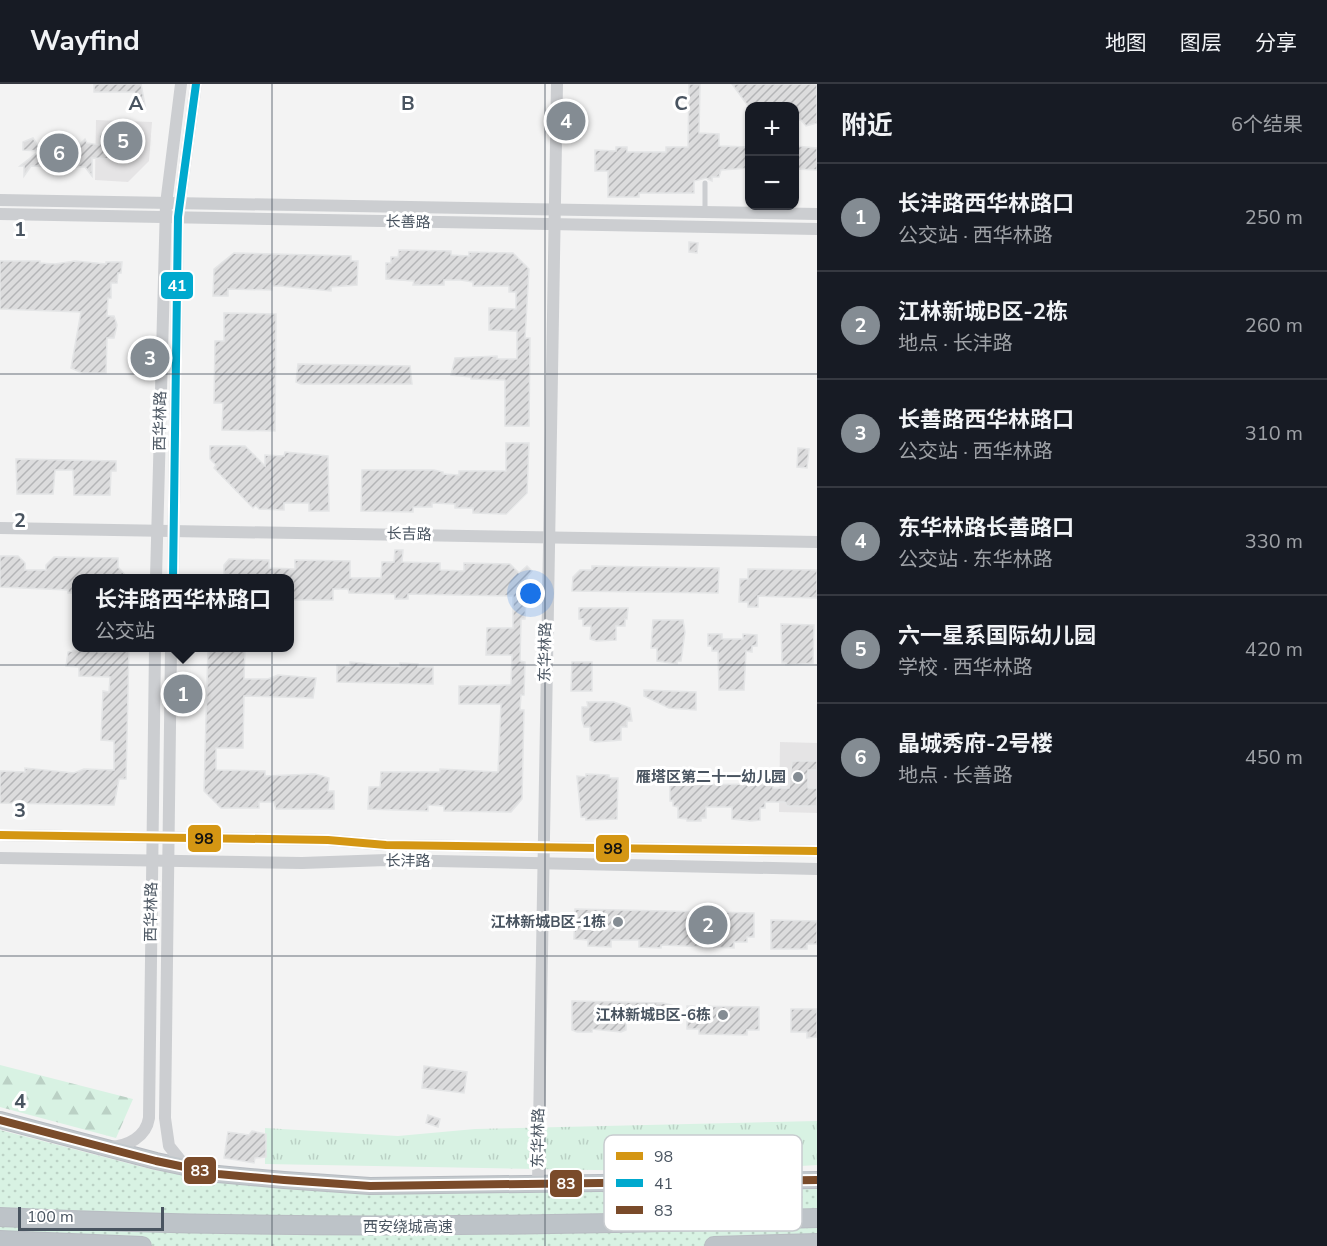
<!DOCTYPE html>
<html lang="zh">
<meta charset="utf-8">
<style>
body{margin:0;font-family:"Nunito Sans","Noto Sans SC",sans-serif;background:#242831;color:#f1f3f6}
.controls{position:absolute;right:18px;top:18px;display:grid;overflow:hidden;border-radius:12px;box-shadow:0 2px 4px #0004}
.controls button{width:54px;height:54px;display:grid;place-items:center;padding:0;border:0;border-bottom:2px solid #363941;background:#171b24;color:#f1f3f6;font:30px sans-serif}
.scale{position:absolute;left:18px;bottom:15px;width:146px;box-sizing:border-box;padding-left:6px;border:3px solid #495460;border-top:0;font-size:16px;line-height:21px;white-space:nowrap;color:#495460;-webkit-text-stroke:4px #fff;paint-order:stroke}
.you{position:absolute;left:531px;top:510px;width:21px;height:21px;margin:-15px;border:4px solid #fff;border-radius:50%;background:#1a73e8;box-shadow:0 0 0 9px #1a73e833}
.badge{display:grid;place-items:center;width:39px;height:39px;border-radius:50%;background:#848c93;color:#fff;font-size:20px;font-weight:700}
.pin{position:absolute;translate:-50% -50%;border:3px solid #fff;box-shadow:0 2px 6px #0006}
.popup{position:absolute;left:72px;top:490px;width:222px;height:78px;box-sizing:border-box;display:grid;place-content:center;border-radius:12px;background:#171b24;filter:drop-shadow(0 2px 4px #0005);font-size:20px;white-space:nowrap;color:#9ea1a6}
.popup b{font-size:22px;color:#f1f3f6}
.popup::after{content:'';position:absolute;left:50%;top:100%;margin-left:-12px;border:12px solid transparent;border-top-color:#171b24}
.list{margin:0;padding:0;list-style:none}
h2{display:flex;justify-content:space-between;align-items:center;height:78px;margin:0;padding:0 24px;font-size:26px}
h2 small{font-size:20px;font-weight:400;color:#9ea1a6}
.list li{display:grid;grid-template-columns:39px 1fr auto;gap:18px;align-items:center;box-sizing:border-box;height:108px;padding:0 24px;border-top:2px solid #363941}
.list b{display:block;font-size:22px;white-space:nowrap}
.list p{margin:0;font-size:20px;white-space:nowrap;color:#9ea1a6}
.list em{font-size:20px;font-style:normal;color:#9ea1a6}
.map{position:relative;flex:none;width:817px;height:1162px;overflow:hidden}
header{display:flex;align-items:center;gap:36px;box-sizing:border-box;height:84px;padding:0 30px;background:#171b24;border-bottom:2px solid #363941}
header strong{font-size:28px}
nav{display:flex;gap:33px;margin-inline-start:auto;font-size:21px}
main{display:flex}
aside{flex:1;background:#171b24}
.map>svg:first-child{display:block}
.education{fill:#e5e4e5}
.grass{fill:url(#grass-dots)}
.forest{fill:url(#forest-firs)}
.park{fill:url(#park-tufts)}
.building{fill:url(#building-hatch);stroke:#e4e5e6;stroke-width:1.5}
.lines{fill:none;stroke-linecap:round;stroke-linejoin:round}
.trunk-casing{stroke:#b8bcc2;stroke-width:18}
.motorway-casing{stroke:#b8bcc2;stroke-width:20}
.service{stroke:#ccced1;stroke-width:5}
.tertiary{stroke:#ccced1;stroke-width:12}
.trunk{stroke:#c2c8cc;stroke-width:16}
.motorway{stroke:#bdc3c8;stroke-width:18}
.bus-1-casing{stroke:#fff;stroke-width:12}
.bus-2-casing{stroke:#fff;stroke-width:12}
.bus-3-casing{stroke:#fff;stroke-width:12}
.bus-1{stroke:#d49613;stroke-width:8}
.bus-2{stroke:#00a9ce;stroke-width:8}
.bus-3{stroke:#7a4b2a;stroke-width:8}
.grid{fill:none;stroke:#495460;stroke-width:1.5;stroke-opacity:0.55}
.poi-dot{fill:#848c93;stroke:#fff;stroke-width:2}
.labels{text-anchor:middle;stroke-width:6;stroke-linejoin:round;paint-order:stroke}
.street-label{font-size:15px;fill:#495460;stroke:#fff}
.poi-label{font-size:15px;font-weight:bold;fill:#495460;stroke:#fff;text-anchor:end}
.key{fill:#fff;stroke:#c8cccf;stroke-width:1.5}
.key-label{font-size:16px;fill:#495460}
.grid-label{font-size:20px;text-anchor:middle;font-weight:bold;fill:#495460;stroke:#fff;stroke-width:6;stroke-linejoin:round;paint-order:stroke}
.line-badge{stroke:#fff;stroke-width:2}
.badge-label{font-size:16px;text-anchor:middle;font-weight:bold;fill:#fff}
.pale-badge-label{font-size:16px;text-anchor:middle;font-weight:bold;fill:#111}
</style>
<header>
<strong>Wayfind</strong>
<nav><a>地图</a><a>图层</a><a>分享</a></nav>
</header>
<main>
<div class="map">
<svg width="817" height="1162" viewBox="0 0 817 1162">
<defs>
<pattern id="grass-dots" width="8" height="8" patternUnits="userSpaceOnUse" patternTransform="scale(1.5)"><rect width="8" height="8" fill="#d8f2e3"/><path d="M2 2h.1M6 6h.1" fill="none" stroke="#bbd1c5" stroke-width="1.8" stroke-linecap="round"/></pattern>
<pattern id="forest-firs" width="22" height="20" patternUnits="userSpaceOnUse" patternTransform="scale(1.5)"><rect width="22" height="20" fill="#d8f2e3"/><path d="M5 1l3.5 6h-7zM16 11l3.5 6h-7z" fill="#bbd1c5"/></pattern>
<pattern id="park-tufts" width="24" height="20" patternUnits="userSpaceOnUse" patternTransform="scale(1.5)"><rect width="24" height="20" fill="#d8f2e3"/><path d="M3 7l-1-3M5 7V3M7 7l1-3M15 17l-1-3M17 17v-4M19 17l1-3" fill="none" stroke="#bbd1c5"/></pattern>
<pattern id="building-hatch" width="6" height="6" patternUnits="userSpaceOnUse" patternTransform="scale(1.5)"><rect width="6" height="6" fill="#dcdcdd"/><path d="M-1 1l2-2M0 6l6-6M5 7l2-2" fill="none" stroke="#b4b5b7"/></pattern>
</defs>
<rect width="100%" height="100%" fill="#f3f3f3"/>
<g class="education">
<polygon points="96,36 152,38 149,77 128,98 95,96"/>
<polygon points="780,658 817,659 817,729 779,728"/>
</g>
<polygon class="grass" points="0,1046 154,1086 218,1095 817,1103 817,1162 0,1162"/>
<polygon class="forest" points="0,981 133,1015 116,1054 0,1023"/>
<polygon class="park" points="817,1037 817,1081 709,1088 265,1080 265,1044 398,1052 475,1045"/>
<g class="building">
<polygon points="94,0 141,0 145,21 134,8 94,8"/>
<polygon points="689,0 700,0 699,49 719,50 719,62 750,63 750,84 721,86 719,93 712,93 712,97 706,94 694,97 694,109 639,109 639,113 608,113 608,87 595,87 595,66 616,67 616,63 627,63 627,68 666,68 666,63 688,63"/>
<polygon points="732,0 817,0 817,39 806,42 801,36 795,36 795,22 748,22"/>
<polygon points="111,39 125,45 140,45 139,67 123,66 123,69 117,69 116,75 92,74 92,92 85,83 31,82 24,92 24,82 20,82 39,67 23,66 23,58 33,54 41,66 47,60 79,61 85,55 87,59 99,61 100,48 107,49 107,44"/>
<polygon points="795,62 817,64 817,86 795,85"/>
<polygon points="689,158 698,159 697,169 689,168"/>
<polygon points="399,166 451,167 451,171 469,172 469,168 513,169 529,185 525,254 530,254 529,342 505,342 505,296 471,295 471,293 451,291 455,274 497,272 497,275 517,275 517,247 489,246 489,224 516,225 516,208 509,208 509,202 473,202 473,198 461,196 444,196 444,201 413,201 414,197 386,195 386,179 391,179 391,173 398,173"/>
<polygon points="234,169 351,172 351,177 358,177 357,201 331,203 331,207 280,202 272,202 272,206 228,205 228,212 213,212 214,185"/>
<polygon points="0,177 40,177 40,179 55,180 75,177 106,180 106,178 122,178 121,189 118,189 117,199 111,199 111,214 108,214 107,232 114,232 117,241 114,254 107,254 106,289 82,289 71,284 81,228 0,225"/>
<polygon points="224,229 276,230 275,347 222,346 223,319 214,319 215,257 224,257"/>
<polygon points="298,280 410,282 412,300 301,300 296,298"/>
<polygon points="506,359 529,359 527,409 506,430 473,429 473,424 455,424 455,420 432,419 432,423 413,423 413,428 361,427 362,386 434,386 443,388 443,390 459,391 459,387 506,387"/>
<polygon points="210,362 245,362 265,382 265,371 284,372 285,368 328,372 329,427 309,427 309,419 284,419 284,426 259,425 256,421 253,424 214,384 216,381 210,375"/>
<polygon points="798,364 809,365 807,384 797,383"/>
<polygon points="16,375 116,377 116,387 111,387 110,411 74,411 73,386 55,386 53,410 17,410"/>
<polygon points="395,466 403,466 402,478 440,479 440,486 464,487 464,479 510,480 519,489 527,482 532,487 527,493 525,535 521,535 520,577 525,578 524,611 521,611 520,626 524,626 522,715 511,728 444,727 444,722 428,721 428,727 368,725 369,703 380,703 381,688 440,688 440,685 498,688 501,620 459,620 459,602 511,601 512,571 486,571 487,544 513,544 513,512 408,510 408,515 395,515 395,510 349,509 348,505 333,505 333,516 290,516 290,495 224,495 224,481 229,475 269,476 269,484 295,485 295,476 350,477 350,494 381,494 382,478 394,478"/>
<polygon points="0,472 18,472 25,479 25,486 46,486 46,481 54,473 118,474 118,483 129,495 76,495 76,509 68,509 68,506 0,503"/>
<polygon points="592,482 719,484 718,509 572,507 573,493 580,486 592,486"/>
<polygon points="748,485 817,486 817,514 758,512 758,523 748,523 748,518 739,518 740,495 748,495"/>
<polygon points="579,524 628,524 627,535 625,535 625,542 616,542 616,556 596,557 590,555 591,542 583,542 583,535 579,535"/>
<polygon points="653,536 683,536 685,548 681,577 677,577 677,580 657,577 657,564 651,564"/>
<polygon points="781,540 814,541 813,579 786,581 786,579 782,579"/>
<polygon points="708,550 722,550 722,555 743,555 743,550 757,551 757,562 752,562 752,568 746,567 744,606 719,606 718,567 712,567 712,562 708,562"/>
<polygon points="86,564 98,564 98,568 116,568 116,564 129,564 126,695 119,695 114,721 0,719 0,687 25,688 25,684 74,689 84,685 114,686 114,657 101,656 103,607 109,608 110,593 79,592 79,583 66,582 68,568"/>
<polygon points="208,564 245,564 244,595 268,595 278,591 316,594 313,614 244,612 243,664 216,664 216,686 265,687 265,692 315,690 329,694 328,707 334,707 334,725 276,725 274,718 259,718 259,724 221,724 204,707"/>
<polygon points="350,578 400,583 400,579 418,580 418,583 433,583 433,600 337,598 337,581 350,582"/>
<polygon points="572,578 592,578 592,607 571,607"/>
<polygon points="644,606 696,608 696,626 669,624 644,612"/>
<polygon points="587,618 614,618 630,624 632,637 627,637 627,643 621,643 621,656 595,658 590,656 590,643 584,643 582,636 582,623 588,623"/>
<polygon points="792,677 817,677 817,686 808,686 808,704 817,704 817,722 787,722 785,718 765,718 765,724 760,724 760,736 751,737 732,735 732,723 706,723 706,734 701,734 701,737 687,737 687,735 678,734 678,723 673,722 673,717 670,717 670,701 773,700 773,704 789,704"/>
<polygon points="586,690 609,691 609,694 618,694 617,735 586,736 586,733 581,733 577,692 586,693"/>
<polygon points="575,825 754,829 754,853 747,853 747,858 734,858 734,864 661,861 661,864 639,863 639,856 611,856 611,863 588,862 588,856 574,855"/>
<polygon points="771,836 817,837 817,860 807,860 807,865 771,865"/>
<polygon points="572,917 663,919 672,921 672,931 663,930 663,937 626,937 626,946 621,948 592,945 592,948 577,948 572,946"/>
<polygon points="687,922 759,923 759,946 747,946 747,951 699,950 699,945 687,945"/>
<polygon points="791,925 817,925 817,953 807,954 807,948 791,948"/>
<polygon points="424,982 467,988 464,1009 422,1004"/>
<polygon points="428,1031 440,1035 438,1043 426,1039"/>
<polygon points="252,1047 266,1050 266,1073 255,1074 254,1079 224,1074 228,1048 249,1051"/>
</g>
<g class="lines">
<g class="trunk-casing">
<polyline id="trunk" points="0,1036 156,1077 218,1090 284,1096 370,1102 817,1096"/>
</g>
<g class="motorway-casing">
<g id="motorway">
<path d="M0 1133C273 1146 544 1142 817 1134"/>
<polyline points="0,1156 142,1162"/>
<polyline points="714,1162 817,1159"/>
</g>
</g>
<polyline class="service" points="705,99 705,128"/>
<g class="tertiary">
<polyline points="0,116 817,130"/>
<polyline points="0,130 817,145"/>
<polyline points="0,444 817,458"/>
<polyline points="156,494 166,120 181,0"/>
<polyline points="173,494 178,133 196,0"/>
<polyline points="171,564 165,1034 169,1062 185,1082"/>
<polyline points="0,751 328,756 386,761 817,767"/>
<polyline points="0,774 302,779 386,776 817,785"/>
<path d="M110 1063C128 1062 146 1053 149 1034L155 564"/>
<polyline points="538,1100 557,0"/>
</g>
<use href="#trunk" class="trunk"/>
<use href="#motorway" class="motorway"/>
<g class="bus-1-casing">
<polyline id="bus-1" points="0,751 328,756 386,761 817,767"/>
</g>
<g class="bus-2-casing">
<polyline id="bus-2" points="173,494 178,133 196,0"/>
</g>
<g class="bus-3-casing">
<polyline id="bus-3" points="0,1036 156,1077 218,1090 284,1096 370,1102 817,1096"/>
</g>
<use href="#bus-1" class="bus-1"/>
<use href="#bus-2" class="bus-2"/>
<use href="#bus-3" class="bus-3"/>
</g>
<path class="grid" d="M272 0V1162M545 0V1162M0 290H817M0 581H817M0 872H817"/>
<g class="poi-dot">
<circle cx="798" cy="693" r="6"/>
<circle cx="618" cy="838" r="6"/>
<circle cx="723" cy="931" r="6"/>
</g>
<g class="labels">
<g class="street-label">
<text transform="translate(408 138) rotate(1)" y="5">长善路</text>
<text transform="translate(160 337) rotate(-89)" y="5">西华林路</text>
<text transform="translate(409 450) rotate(1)" y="5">长吉路</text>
<text transform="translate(545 568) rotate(-89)" y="5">东华林路</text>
<text x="408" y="782">长沣路</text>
<text transform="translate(151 828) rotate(-89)" y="5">西华林路</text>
<text transform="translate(538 1054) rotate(-89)" y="5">东华林路</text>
<text x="408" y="1148">西安绕城高速</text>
</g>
<g class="poi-label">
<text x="786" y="698">雁塔区第二十一幼儿园</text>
<text x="606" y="843">江林新城B区-1栋</text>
<text x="711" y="936">江林新城B区-6栋</text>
</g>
</g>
<rect x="604" y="1051" width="198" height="96" rx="9" class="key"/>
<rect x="616" y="1068" width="27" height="8" fill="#d49613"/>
<rect x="616" y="1095" width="27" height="8" fill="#00a9ce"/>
<rect x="616" y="1122" width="27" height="8" fill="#7a4b2a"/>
<g class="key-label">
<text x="654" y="1078">98</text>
<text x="654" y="1105">41</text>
<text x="654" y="1132">83</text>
</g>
<g class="grid-label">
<text x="136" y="26">A</text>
<text x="408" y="26">B</text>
<text x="681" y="26">C</text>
<text x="20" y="152">1</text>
<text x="20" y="443">2</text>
<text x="20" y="733">3</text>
<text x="20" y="1024">4</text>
</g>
<g class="line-badge">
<rect x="160" y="187" width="34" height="29" rx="6" fill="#00a9ce"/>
<rect x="187" y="740" width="35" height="29" rx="6" fill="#d49613"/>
<rect x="595" y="750" width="35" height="29" rx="6" fill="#d49613"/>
<rect x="183" y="1072" width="34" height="29" rx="6" fill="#7a4b2a"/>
<rect x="549" y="1085" width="34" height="29" rx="6" fill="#7a4b2a"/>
</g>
<g class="badge-label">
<text x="177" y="207">41</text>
<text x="200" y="1092">83</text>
<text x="566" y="1105">83</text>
</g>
<g class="pale-badge-label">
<text x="204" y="760">98</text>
<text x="613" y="770">98</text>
</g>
</svg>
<div class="controls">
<button>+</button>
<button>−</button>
</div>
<div class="scale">100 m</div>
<div class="you"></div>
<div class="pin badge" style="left:183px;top:610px">1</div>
<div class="popup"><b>长沣路西华林路口</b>公交站</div>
<div class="pin badge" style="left:708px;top:841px">2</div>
<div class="pin badge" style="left:150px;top:274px">3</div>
<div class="pin badge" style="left:566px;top:37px">4</div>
<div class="pin badge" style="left:123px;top:57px">5</div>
<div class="pin badge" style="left:59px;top:69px">6</div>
</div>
<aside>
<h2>附近<small>6个结果</small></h2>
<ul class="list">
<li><span class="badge">1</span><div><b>长沣路西华林路口</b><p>公交站 · 西华林路</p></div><em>250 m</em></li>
<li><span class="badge">2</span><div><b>江林新城B区-2栋</b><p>地点 · 长沣路</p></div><em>260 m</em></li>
<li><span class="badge">3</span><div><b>长善路西华林路口</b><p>公交站 · 西华林路</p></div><em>310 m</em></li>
<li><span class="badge">4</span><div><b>东华林路长善路口</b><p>公交站 · 东华林路</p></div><em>330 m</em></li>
<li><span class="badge">5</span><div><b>六一星系国际幼儿园</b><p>学校 · 西华林路</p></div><em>420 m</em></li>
<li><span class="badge">6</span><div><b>晶城秀府-2号楼</b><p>地点 · 长善路</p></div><em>450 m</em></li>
</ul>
</aside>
</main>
